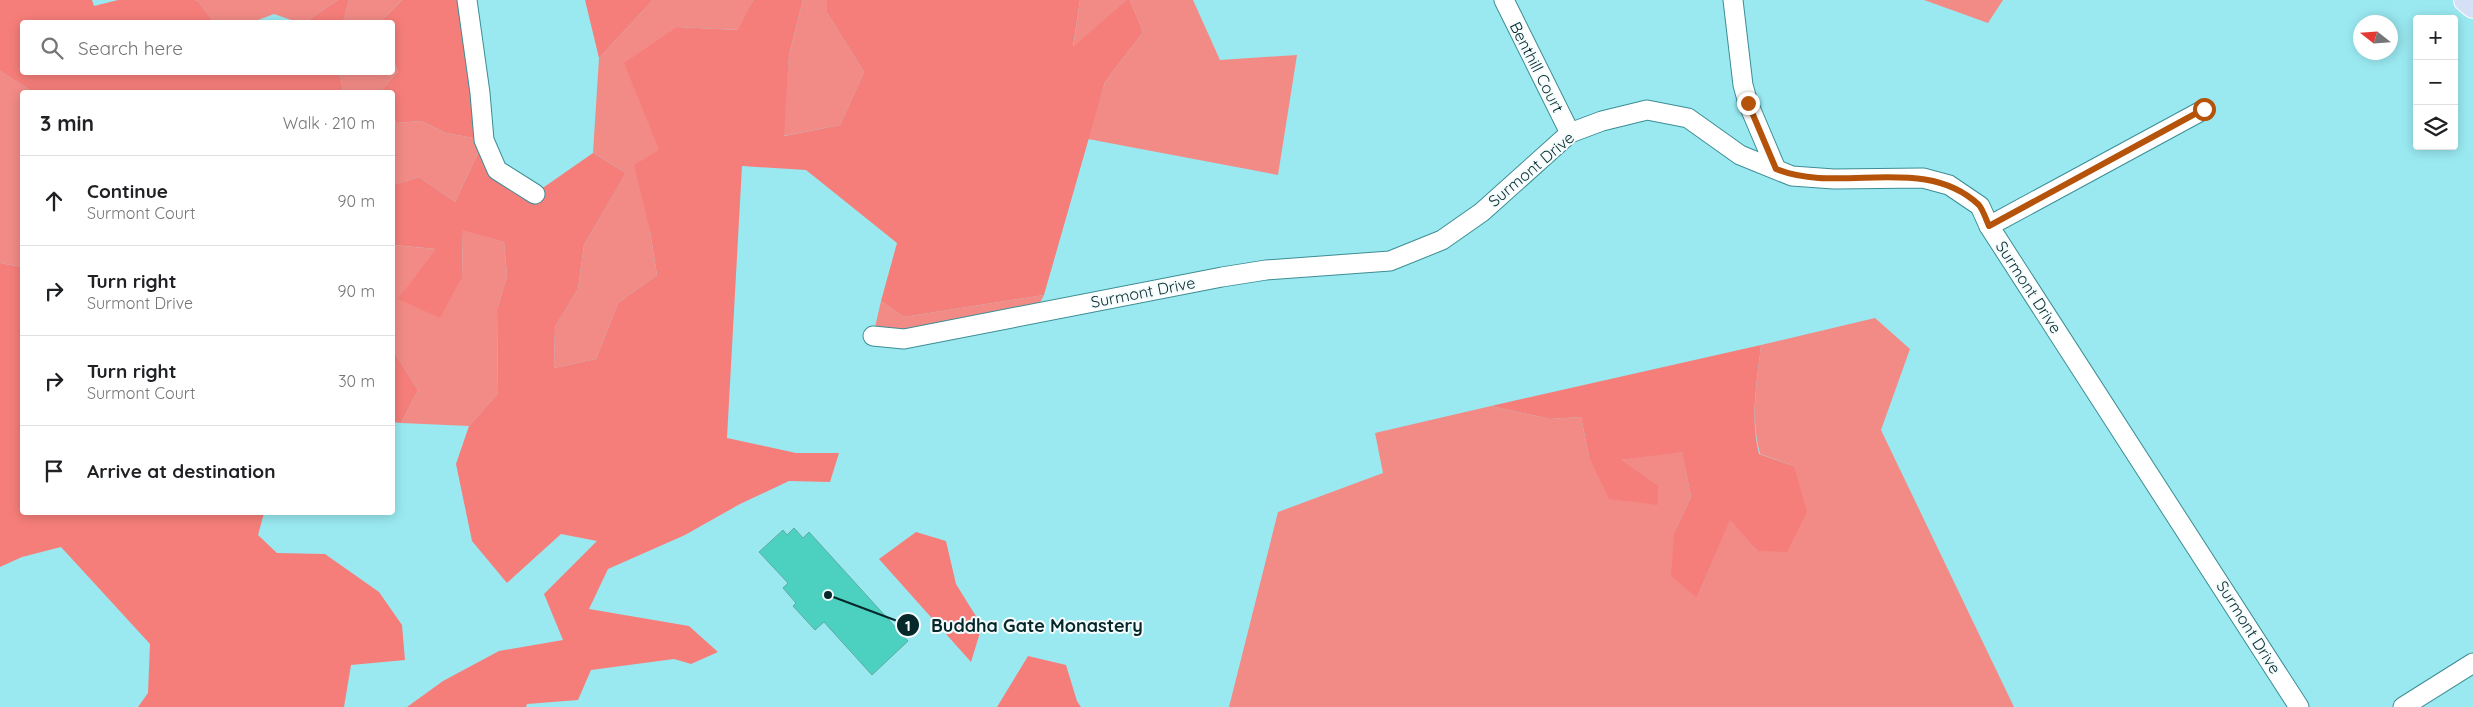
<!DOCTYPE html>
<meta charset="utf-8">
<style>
body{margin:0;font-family:Quicksand,sans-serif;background:#f2f2f2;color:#202124}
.controls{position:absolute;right:15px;top:15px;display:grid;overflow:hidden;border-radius:5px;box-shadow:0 2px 12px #0003}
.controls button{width:45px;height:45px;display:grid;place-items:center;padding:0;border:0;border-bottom:1px solid #e0e0e0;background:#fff;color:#202124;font:25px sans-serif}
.compass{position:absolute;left:2353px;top:15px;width:45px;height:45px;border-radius:50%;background:#fff;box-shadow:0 2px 12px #0003;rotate:287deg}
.stop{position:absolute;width:15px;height:15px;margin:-11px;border:4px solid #b45309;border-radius:50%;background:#fff}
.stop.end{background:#b45309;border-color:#fff;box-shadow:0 1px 5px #0008}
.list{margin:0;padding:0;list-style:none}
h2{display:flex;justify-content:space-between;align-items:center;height:65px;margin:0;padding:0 20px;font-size:21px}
h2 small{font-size:16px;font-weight:400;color:#757577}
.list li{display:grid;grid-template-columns:32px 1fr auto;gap:15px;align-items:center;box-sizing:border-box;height:90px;padding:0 20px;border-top:1px solid #e0e0e0}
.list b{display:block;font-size:19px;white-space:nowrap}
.list p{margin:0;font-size:16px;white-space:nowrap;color:#757577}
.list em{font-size:16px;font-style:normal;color:#757577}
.icon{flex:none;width:28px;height:28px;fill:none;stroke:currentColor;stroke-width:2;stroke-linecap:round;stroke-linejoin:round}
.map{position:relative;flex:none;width:2473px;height:707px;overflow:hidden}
.search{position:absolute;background:#fff;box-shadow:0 2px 12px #0003;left:20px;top:20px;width:375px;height:55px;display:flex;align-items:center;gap:12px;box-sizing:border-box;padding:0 18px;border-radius:5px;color:#757577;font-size:19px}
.panel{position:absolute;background:#fff;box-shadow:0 2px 12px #0003;left:20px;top:90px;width:375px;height:425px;border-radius:5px}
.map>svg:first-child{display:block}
.green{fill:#f28b86}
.forest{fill:#f67e7a}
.building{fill:#4cd1c0;stroke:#5faba0}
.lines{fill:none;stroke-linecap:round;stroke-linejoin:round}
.minor-casing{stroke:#3d8d94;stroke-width:21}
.major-casing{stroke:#fff;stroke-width:26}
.minor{stroke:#fff;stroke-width:19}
.major{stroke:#d4e0f5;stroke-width:24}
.route{stroke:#b45309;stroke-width:6}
.labels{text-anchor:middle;stroke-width:4;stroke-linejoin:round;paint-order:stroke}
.street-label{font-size:16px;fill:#05282b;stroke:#f5fcfd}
.leader{fill:none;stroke:#05282b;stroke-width:2}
.callout-dot{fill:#05282b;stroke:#f5fcfd;stroke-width:2}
.mark-label{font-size:15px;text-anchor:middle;font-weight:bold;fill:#fff}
.callout-label{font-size:18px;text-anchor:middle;font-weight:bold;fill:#05282b;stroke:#f5fcfd;stroke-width:4;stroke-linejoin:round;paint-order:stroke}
</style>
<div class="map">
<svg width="2473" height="707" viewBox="0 0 2473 707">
<rect width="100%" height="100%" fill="#9ae9f1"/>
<g class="green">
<polygon points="195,0 338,0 305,22 297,22 274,14 253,22 214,22 198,1"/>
<polygon points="349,0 402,0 380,22 343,22"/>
<polygon points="653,0 753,0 739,30 677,27 650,231 657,275 618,303 596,359 554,368 555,327 578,289 584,245 626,173 593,153 599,58"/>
<polygon points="803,0 827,0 827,13 864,72 840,125 783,136 789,55"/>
<polygon points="1080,0 1126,0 1073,48"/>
<polygon points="1130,0 1193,0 1220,60 1297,55 1278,175 1088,139 1105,82 1143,32"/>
<polygon points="1924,0 2003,0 1988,23"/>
<polygon points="393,58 398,72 382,89 384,92 343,92 340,73 392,72"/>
<polygon points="0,71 33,92 22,92 22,267 0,263"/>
<polygon points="392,114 396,123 421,121 446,133 484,140 455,202 419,177 393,185"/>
<polygon points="463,229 504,242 507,276 497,310 498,393 469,426 401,423 418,390 393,350 392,245 436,249 462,277"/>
<polygon points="1044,295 1035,313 873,336 881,301 904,317"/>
<path d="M1875 318 1910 349 1881 430 2014 707H1229L1278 512 1383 473 1375 433 1491 406 1550 419 1581 417 1589 457 1658 485 1620 460 1682 451 1691 497 1674 533 1697 598 1730 519 1757 551 1794 466 1760 454C1750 418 1757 382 1761 345Z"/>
</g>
<g class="forest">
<polygon points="0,0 92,0 94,6 118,0 195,0 198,1 214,22 22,22 22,72 340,73 343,92 33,92 0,71"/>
<polygon points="338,0 349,0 343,22 305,22"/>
<polygon points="402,0 467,0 497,170 534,194 593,153 626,173 584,245 578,289 555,327 554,368 596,359 618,303 657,275 650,231 634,165 659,150 624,63 677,27 738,30 753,0 803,0 789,55 784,136 840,125 864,72 827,13 827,0 1080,0 1073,47 1126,0 1130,0 1143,32 1105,82 1044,295 904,317 881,301 897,243 806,170 742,166 727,438 796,453 839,453 830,482 789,481 740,504 685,535 608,569 589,609 689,626 718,652 691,664 674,659 591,670 578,700 527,704 526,707 407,707 443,681 499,651 563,640 544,594 597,541 561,534 507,583 472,541 456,464 469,426 498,393 497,310 507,276 504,242 463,230 462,277 440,318 398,299 436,249 393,245 393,185 419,177 455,202 484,140 446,133 421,121 396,123 393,114 392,92 384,92 382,89 398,72 393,58 392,22 380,22"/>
<polygon points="585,0 653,0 599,58"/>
<polygon points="0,263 22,267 22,512 264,513 258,535 277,553 325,554 379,592 402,625 405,660 351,665 344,707 138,707 148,693 150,644 61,547 22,557 0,567"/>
<path d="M1761 345C1757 382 1750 418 1759 454L1794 466 1807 512 1787 552 1757 551 1730 520 1697 598 1671 576 1674 533 1691 497 1682 452 1621 460 1658 485V505L1609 499 1589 457 1581 417 1550 419 1491 406Z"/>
<polygon points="393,350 418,390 401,423 393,422"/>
<polygon points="916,532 946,541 956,584 982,626 971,662 879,559"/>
<polygon points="1028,656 1066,665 1077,701 1081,707 997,707"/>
</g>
<polygon class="building" points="794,528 803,538 809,532 908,641 872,675 824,622 815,630 793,606 796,603 783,588 788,583 759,552 783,530 787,535"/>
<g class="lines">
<g class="minor-casing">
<g id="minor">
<polyline points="467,0 480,93 484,140 497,170 535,194"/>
<polyline points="1504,0 1570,133"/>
<polyline points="1733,0 1743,85 1748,103 1776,169"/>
<polyline points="1989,226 2205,109"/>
<polyline points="873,336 904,339 1222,277 1266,270 1390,261 1442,240 1482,212 1570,133 1602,121 1647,110 1688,118 1740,155 1792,176 1834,179 1923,178 1949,185 1980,206 1989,226 2299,707"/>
<polyline points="2403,707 2473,663"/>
</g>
</g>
<g class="major-casing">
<polyline id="major" points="2466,0 2473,6"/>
</g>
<use href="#minor" class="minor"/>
<use href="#major" class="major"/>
</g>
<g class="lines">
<path class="route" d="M1748 103 1776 169C1840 195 1924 153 1979 205 1983 210 1986 219 1989 226L2204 109"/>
</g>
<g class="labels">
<g class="street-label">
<text transform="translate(1537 67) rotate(63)" y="6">Benthill Court</text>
<text transform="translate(1531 169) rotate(-40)" y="6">Surmont Drive</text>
<text transform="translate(2029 287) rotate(57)" y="6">Surmont Drive</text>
<text transform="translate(1143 292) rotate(-11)" y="6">Surmont Drive</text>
<text transform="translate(2249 627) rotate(58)" y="6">Surmont Drive</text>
</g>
</g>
<path class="leader" d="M828 595L908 625"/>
<g class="callout-dot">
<circle cx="828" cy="595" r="5"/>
<circle cx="908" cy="625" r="12"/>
</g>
<g class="mark-label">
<text x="908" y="631">1</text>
</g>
<g class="callout-label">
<text x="1037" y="632">Buddha Gate Monastery</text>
</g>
</svg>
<div class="controls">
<button>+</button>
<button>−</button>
<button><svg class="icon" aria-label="layers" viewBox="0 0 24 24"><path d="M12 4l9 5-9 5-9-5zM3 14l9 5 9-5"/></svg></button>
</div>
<svg class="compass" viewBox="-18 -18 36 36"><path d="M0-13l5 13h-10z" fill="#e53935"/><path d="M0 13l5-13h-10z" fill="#757577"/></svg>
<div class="stop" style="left:2204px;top:109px"></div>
<div class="stop end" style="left:1748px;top:103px"></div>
<div class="search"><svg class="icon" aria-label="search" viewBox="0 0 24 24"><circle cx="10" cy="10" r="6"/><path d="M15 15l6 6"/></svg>Search here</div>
<section class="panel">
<h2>3 min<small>Walk · 210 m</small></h2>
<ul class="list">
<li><svg class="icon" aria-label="ahead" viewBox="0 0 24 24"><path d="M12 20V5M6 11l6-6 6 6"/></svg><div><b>Continue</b><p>Surmont Court</p></div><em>90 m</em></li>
<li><svg class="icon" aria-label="right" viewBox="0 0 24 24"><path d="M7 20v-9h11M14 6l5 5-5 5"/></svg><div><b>Turn right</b><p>Surmont Drive</p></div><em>90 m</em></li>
<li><svg class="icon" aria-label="right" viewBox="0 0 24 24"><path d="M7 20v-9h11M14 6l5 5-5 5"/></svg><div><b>Turn right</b><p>Surmont Court</p></div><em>30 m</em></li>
<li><svg class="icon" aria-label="arrive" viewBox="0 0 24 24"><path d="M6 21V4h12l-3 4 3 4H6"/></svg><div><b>Arrive at destination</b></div></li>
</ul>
</section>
</div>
